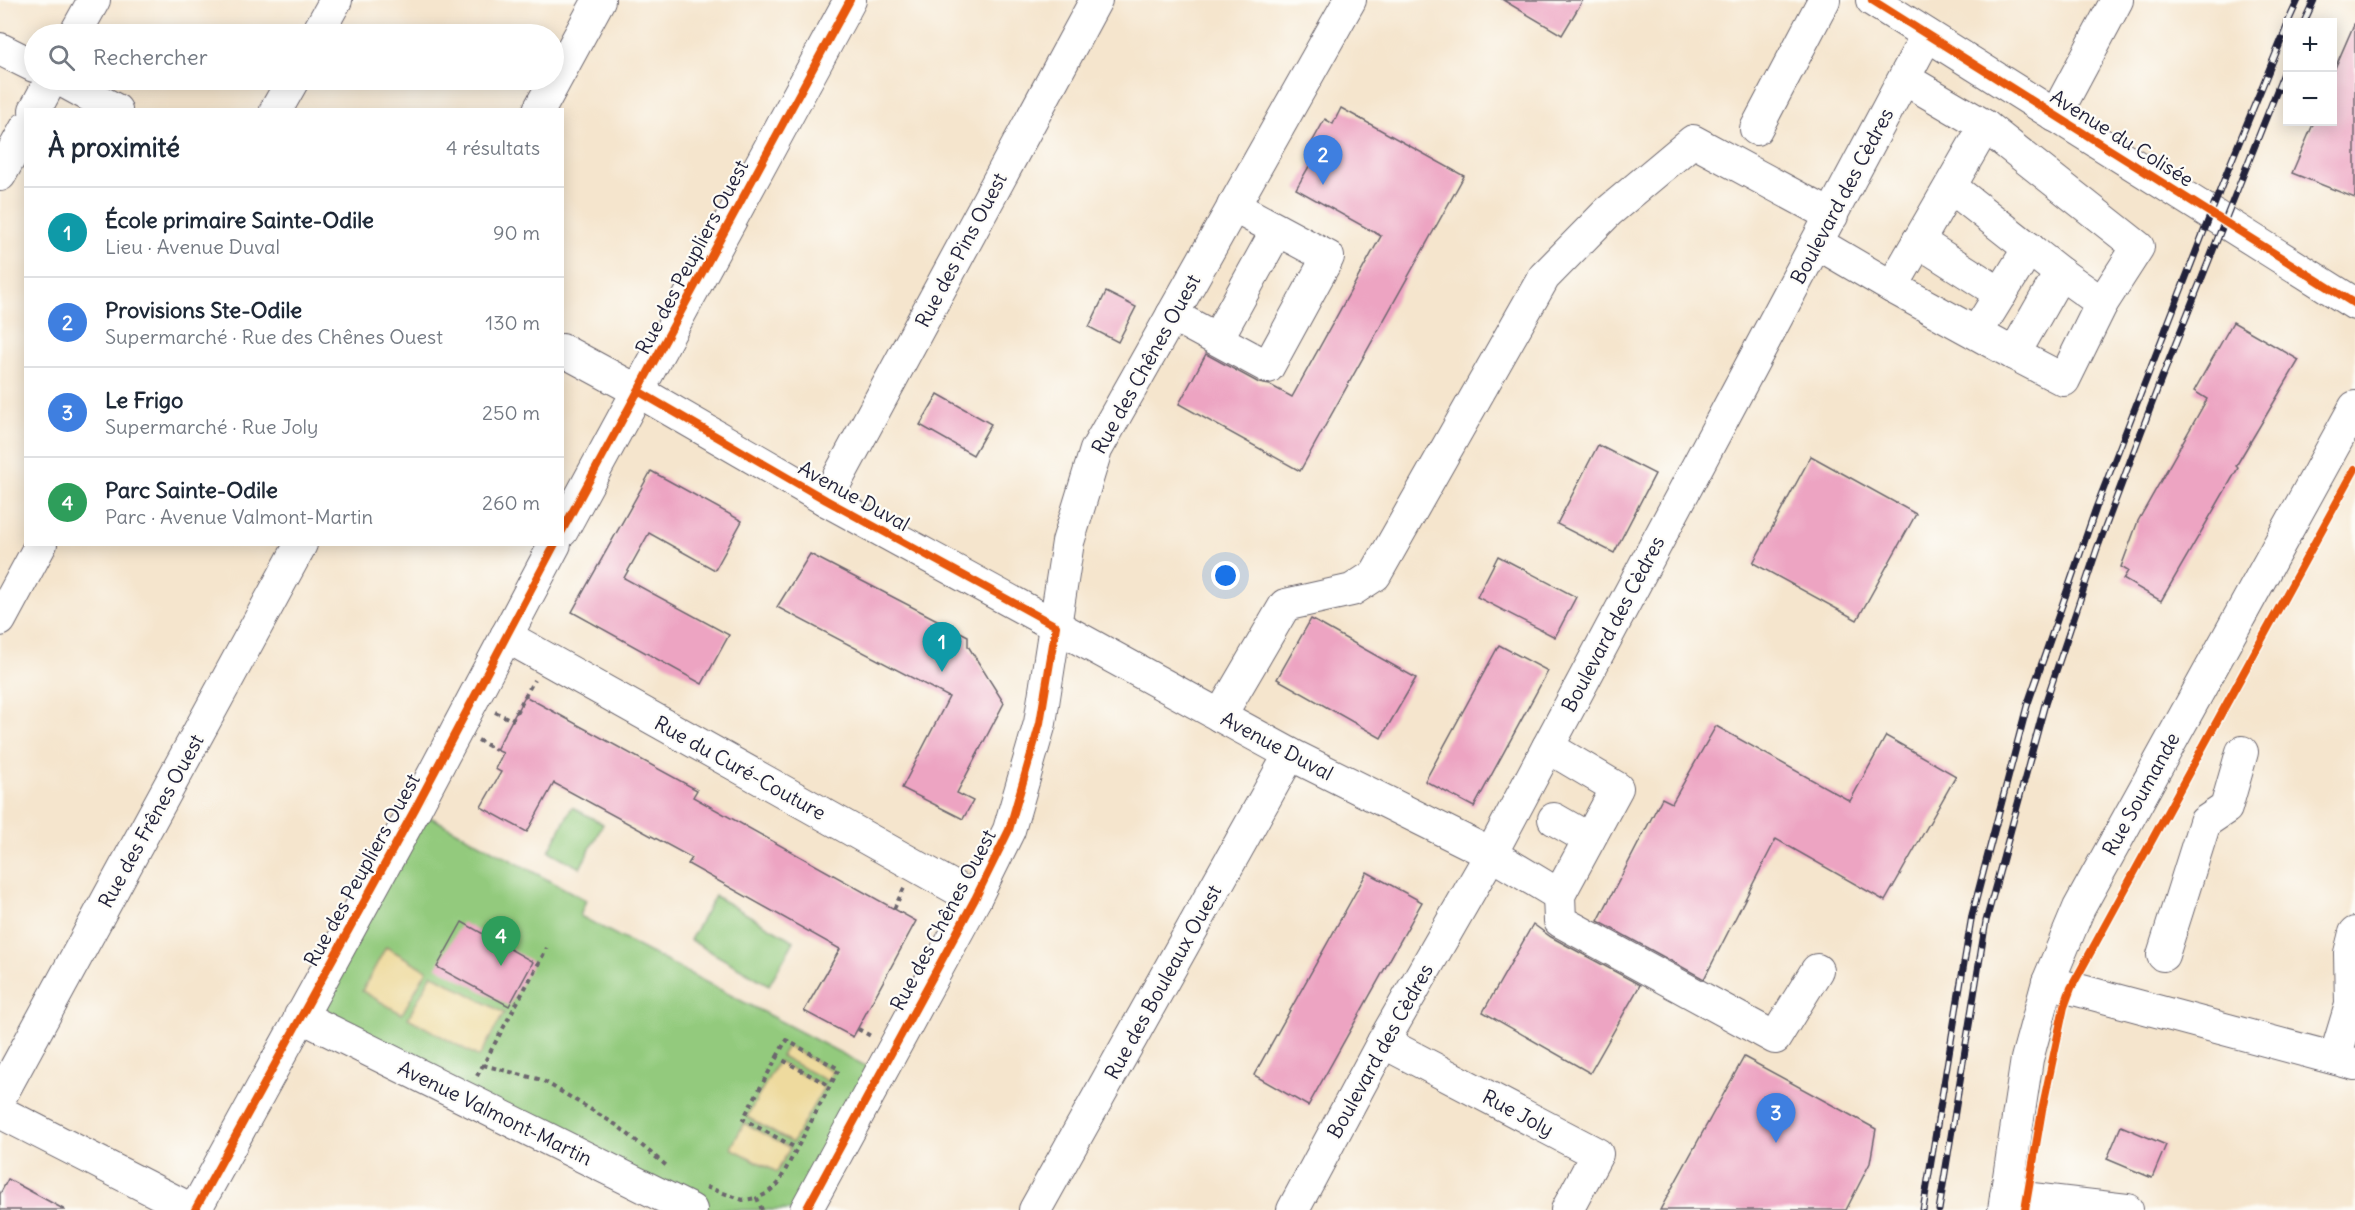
<!DOCTYPE html>
<html lang="fr">
<meta charset="utf-8">
<style>
body{margin:0;font-family:Delius,sans-serif;background:#f6f6f7;color:#1f2937}
.controls{position:absolute;right:18px;top:18px;display:grid;overflow:hidden;border-radius:0px;box-shadow:0 3px 15px #0003}
.controls button{width:54px;height:54px;display:grid;place-items:center;padding:0;border:0;border-bottom:2px solid #e0e1e3;background:#fff;color:#1f2937;font:30px sans-serif}
.you{position:absolute;left:1226px;top:576px;width:21px;height:21px;margin:-15px;border:4px solid #fff;border-radius:50%;background:#1a73e8;box-shadow:0 0 0 9px #1a73e833}
.badge{display:grid;place-items:center;width:39px;height:39px;border-radius:50%;background:#d1495b;color:#fff;font-size:20px;font-weight:700}
.pin{position:absolute;translate:-50% -50px;filter:drop-shadow(0 2px 3px #0008)}
.pin::after{content:'';position:absolute;top:32px;width:21px;height:18px;background:inherit;clip-path:polygon(0 0,100% 0,50% 100%)}
.list{margin:0;padding:0;list-style:none}
h2{display:flex;justify-content:space-between;align-items:center;height:78px;margin:0;padding:0 24px;font-size:26px}
h2 small{font-size:20px;font-weight:400;color:#747a83}
.list li{display:grid;grid-template-columns:39px 1fr auto;gap:18px;align-items:center;box-sizing:border-box;height:90px;padding:0 24px;border-top:2px solid #e0e1e3}
.list b{display:block;font-size:22px;white-space:nowrap}
.list p{margin:0;font-size:20px;white-space:nowrap;color:#747a83}
.list em{font-size:20px;font-style:normal;color:#747a83}
.icon{flex:none;width:33px;height:33px;fill:none;stroke:currentColor;stroke-width:2;stroke-linecap:round;stroke-linejoin:round}
.map{position:relative;flex:none;width:2355px;height:1210px;overflow:hidden}
.search{position:absolute;background:#fff;box-shadow:0 3px 15px #0003;left:24px;top:24px;width:540px;height:66px;display:flex;align-items:center;gap:15px;box-sizing:border-box;padding:0 21px;border-radius:33px;color:#747a83;font-size:22px}
.panel{position:absolute;background:#fff;box-shadow:0 3px 15px #0003;left:24px;top:108px;width:540px;height:438px;border-radius:0px}
.map>svg:first-child{display:block}
.green{fill:#93ca7d;stroke:#5a765c;stroke-width:1.5}
.sand{fill:#eeda9e;stroke:#887e6c;stroke-width:1.5}
.building{fill:#eda4c2}
.lines{fill:none;stroke-linecap:round;stroke-linejoin:round}
.minor-casing{stroke:#6c666e;stroke-width:34}
.path{stroke:#6c666e;stroke-width:4;stroke-dasharray:4.5 4.5;stroke-linecap:butt}
.minor{stroke:#fff;stroke-width:32}
.rail-casing{stroke:#22223b;stroke-width:7}
.rail{stroke:#fdfcf7;stroke-width:4.5;stroke-dasharray:14;stroke-linecap:butt}
.cycleway-casing{stroke:#fdfcf7;stroke-width:11}
.cycleway{stroke:#e8590c;stroke-width:8}
.labels{text-anchor:middle;stroke-width:4.5;stroke-linejoin:round;paint-order:stroke}
.street-label{font-size:20px;fill:#22223b;stroke:#fdfcf7}
</style>
<div class="map">
<svg width="2355" height="1210" viewBox="0 0 2355 1210">
<rect width="100%" height="100%" fill="#fdfcf7"/>
<filter id="ink" filterUnits="userSpaceOnUse"><feTurbulence type="fractalNoise" baseFrequency=".0167" numOctaves="2"/><feDisplacementMap in="SourceGraphic" scale="12" xChannelSelector="R" yChannelSelector="G"/><feConvolveMatrix kernelMatrix="1 2 1 2 8 2 1 2 1" color-interpolation-filters="sRGB"/></filter>
<filter id="wash" filterUnits="userSpaceOnUse"><feTurbulence type="fractalNoise" baseFrequency=".008" numOctaves="4" result="noise"/><feDisplacementMap in="SourceGraphic" scale="24" xChannelSelector="R" yChannelSelector="G"/><feGaussianBlur stdDeviation="1.35" result="paint"/><feColorMatrix in="noise" values="0 0 0 0 0 0 0 0 0 0 0 0 0 0 0 0 0 1.4 0 .05"/><feComposite in="paint" operator="in"/></filter>
<g filter="url(#wash)">
<rect width="100%" height="100%" fill="#f5e5cd"/>
<g class="green">
<polygon points="572,807 603,824 580,868 549,851"/>
<polygon points="415,809 586,900 580,916 879,1073 806,1210 691,1210 300,1016"/>
<polygon points="715,896 794,941 769,985 690,940"/>
</g>
<g class="sand">
<polygon points="386,947 427,970 402,1014 362,991"/>
<polygon points="432,974 504,1013 479,1057 408,1018"/>
<polygon points="787,1046 833,1071 827,1081 781,1056"/>
<polygon points="778,1061 824,1087 792,1143 747,1117"/>
<polygon points="744,1123 790,1148 777,1172 731,1148"/>
</g>
<g id="blocks">
<g class="building">
<polygon points="1503,0 1583,0 1562,35"/>
<polygon points="2355,22 2355,198 2292,173 2314,122 2332,122 2332,75"/>
<polygon points="1341,108 1464,176 1300,471 1179,404 1206,354 1259,383 1270,385 1292,397 1381,236 1296,189 1319,149 1311,144 1325,119 1333,124"/>
<polygon points="1106,292 1136,307 1118,342 1089,327"/>
<polygon points="2233,322 2299,360 2236,466 2238,468 2161,601 2123,579 2128,571 2121,567 2138,521 2207,399 2194,391"/>
<polygon points="938,394 991,424 973,455 920,425"/>
<polygon points="1598,445 1655,474 1614,553 1557,524"/>
<polygon points="1811,456 1916,514 1857,620 1753,563"/>
<polygon points="651,471 742,521 715,570 649,533 624,578 729,635 702,684 572,612"/>
<polygon points="810,554 968,636 968,646 1004,703 957,793 973,801 963,819 902,788 949,697 777,607"/>
<polygon points="1498,556 1576,597 1555,637 1477,597"/>
<polygon points="1311,619 1416,678 1381,738 1277,679"/>
<polygon points="1499,645 1548,671 1474,807 1425,781"/>
<polygon points="525,696 697,790 693,797 916,921 853,1037 804,1011 840,949 688,864 692,858 554,783 527,832 481,807 501,772 495,769 503,753 496,750"/>
<polygon points="1716,726 1850,801 1886,736 1956,776 1885,901 1776,839 1704,979 1598,921 1662,798 1672,803"/>
<polygon points="1367,872 1422,902 1308,1106 1254,1075"/>
<polygon points="462,922 533,962 509,1006 437,967"/>
<polygon points="1533,924 1551,937 1640,985 1590,1073 1483,1012"/>
<polygon points="1744,1057 1876,1129 1870,1163 1846,1210 1660,1210"/>
<polygon points="2121,1126 2166,1145 2152,1178 2107,1159"/>
<polygon points="8,1179 65,1210 0,1210 0,1194"/>
</g>
</g>
</g>
<g filter="url(#ink)">
<use href="#blocks" fill-opacity="0" stroke="#6c666e" stroke-width="1.5"/>
<g class="lines">
<g class="minor-casing">
<g id="minor">
<polyline points="1872,0 2355,304"/>
<polyline points="75,34 94,0"/>
<polyline points="317,34 336,0"/>
<polyline points="0,49 34,66"/>
<polyline points="1905,79 1985,126 2138,247 2102,303"/>
<polyline points="61,80 116,110"/>
<polyline points="35,110 51,80"/>
<polyline points="276,110 293,80"/>
<polyline points="539,110 599,0"/>
<polyline points="2055,116 2117,0"/>
<polyline points="1756,129 1824,0"/>
<polyline points="0,175 26,128"/>
<polyline points="1951,187 2060,273 2014,354 1892,287 1985,126"/>
<polyline points="1918,241 2001,294"/>
<polyline points="1817,243 1892,287"/>
<polyline points="1172,315 1268,367 1328,257 1233,206"/>
<polyline points="1977,332 2029,248"/>
<polyline points="1217,339 1277,230"/>
<polyline points="562,350 638,391 826,500 1056,626 1290,754 1491,854 1559,895 1617,788 1548,747"/>
<polyline points="2014,354 2064,380 2102,303 2060,273"/>
<polyline points="826,500 1096,0"/>
<polyline points="562,531 850,0"/>
<polyline points="0,620 41,544"/>
<polyline points="506,636 975,899"/>
<polyline points="1220,716 1285,605 1352,590 1375,575 1544,277 1608,212 1693,141 1832,216"/>
<polyline points="1554,819 1589,839"/>
<polyline points="1559,895 1560,921 1775,1038 1817,970"/>
<polyline points="2163,955 2205,822 2226,808 2242,752"/>
<polyline points="2048,982 2355,1064"/>
<polyline points="300,1016 691,1210"/>
<polyline points="1383,1042 1597,1154 1567,1210"/>
<polyline points="2335,1058 2351,1005 2350,953 2355,933"/>
<polyline points="0,1097 301,544"/>
<polyline points="0,1112 192,1210"/>
<polyline points="2006,1196 2127,1210"/>
<polyline points="195,1210 415,809 555,544"/>
<polyline points="806,1210 975,899 1009,830 1040,723 1068,542 1096,450 1350,0"/>
<polyline points="1035,1210 1290,754"/>
<polyline points="1293,1210 1383,1042 1491,854 1927,35"/>
<polyline points="2004,1210 2027,1059 2048,982 2079,908 2355,407"/>
</g>
</g>
<g class="path">
<polyline points="495,712 512,720 534,680"/>
<polyline points="478,740 496,750"/>
<polyline points="894,909 904,888"/>
<polyline points="858,1029 871,1036"/>
<polyline points="777,1057 786,1040 839,1069 830,1086"/>
<polyline points="483,1065 542,1080 618,1126 668,1167"/>
<polyline points="477,1076 547,948"/>
<polyline points="706,1187 743,1200 757,1198"/>
<polyline points="762,1210 757,1198 766,1194 778,1184 830,1086 777,1057 743,1119 796,1148"/>
</g>
<use href="#minor" class="minor"/>
<g class="rail-casing">
<g id="rail">
<polyline points="2288,22 2298,0"/>
<polyline points="2304,22 2314,0"/>
<polyline points="1923,1210 1972,915 2027,706 2096,508 2229,167 2288,24"/>
<polyline points="1939,1210 1986,921 2045,704 2097,549 2157,390 2288,63"/>
</g>
</g>
<use href="#rail" class="rail"/>
<g class="cycleway-casing">
<g id="cycleway">
<polyline points="1872,0 2355,304"/>
<polyline points="638,391 826,500 1056,626 1040,723 1009,830 975,899 806,1210"/>
<polyline points="562,531 850,0"/>
<polyline points="195,1210 415,809 555,544"/>
<polyline points="2025,1210 2042,1110 2064,1007 2071,988 2355,469"/>
</g>
</g>
<use href="#cycleway" class="cycleway"/>
</g>
</g>
<g class="labels">
<g class="street-label">
<text transform="translate(2122 138) rotate(32)" y="7">Avenue du Colisée</text>
<text transform="translate(1842 196) rotate(-62)" y="7">Boulevard des Cèdres</text>
<text transform="translate(961 250) rotate(-62)" y="7">Rue des Pins Ouest</text>
<text transform="translate(692 257) rotate(-62)" y="7">Rue des Peupliers Ouest</text>
<text transform="translate(1146 364) rotate(-61)" y="7">Rue des Chênes Ouest</text>
<text transform="translate(854 496) rotate(29)" y="7">Avenue Duval</text>
<text transform="translate(1613 624) rotate(-62)" y="7">Boulevard des Cèdres</text>
<text transform="translate(1277 746) rotate(28)" y="7">Avenue Duval</text>
<text transform="translate(740 768) rotate(29)" y="7">Rue du Curé-Couture</text>
<text transform="translate(2141 794) rotate(-61)" y="7">Rue Soumande</text>
<text transform="translate(151 821) rotate(-61)" y="7">Rue des Frênes Ouest</text>
<text transform="translate(362 870) rotate(-61)" y="7">Rue des Peupliers Ouest</text>
<text transform="translate(943 920) rotate(-62)" y="7">Rue des Chênes Ouest</text>
<text transform="translate(1163 982) rotate(-61)" y="7">Rue des Bouleaux Ouest</text>
<text transform="translate(1380 1051) rotate(-61)" y="7">Boulevard des Cèdres</text>
<text transform="translate(495 1113) rotate(26)" y="7">Avenue Valmont-Martin</text>
<text transform="translate(1518 1113) rotate(28)" y="7">Rue Joly</text>
</g>
</g>
</svg>
<div class="controls">
<button>+</button>
<button>−</button>
</div>
<div class="you"></div>
<div class="pin badge" style="left:942px;top:672px;background:#0f9aa8">1</div>
<div class="pin badge" style="left:1323px;top:185px;background:#3f7fe0">2</div>
<div class="pin badge" style="left:1776px;top:1143px;background:#3f7fe0">3</div>
<div class="pin badge" style="left:501px;top:966px;background:#2e9e5b">4</div>
<div class="search"><svg class="icon" aria-label="search" viewBox="0 0 24 24"><circle cx="10" cy="10" r="6"/><path d="M15 15l6 6"/></svg>Rechercher</div>
<section class="panel">
<h2>À proximité<small>4 résultats</small></h2>
<ul class="list">
<li><span class="badge" style="background:#0f9aa8">1</span><div><b>École primaire Sainte-Odile</b><p>Lieu · Avenue Duval</p></div><em>90 m</em></li>
<li><span class="badge" style="background:#3f7fe0">2</span><div><b>Provisions Ste-Odile</b><p>Supermarché · Rue des Chênes Ouest</p></div><em>130 m</em></li>
<li><span class="badge" style="background:#3f7fe0">3</span><div><b>Le Frigo</b><p>Supermarché · Rue Joly</p></div><em>250 m</em></li>
<li><span class="badge" style="background:#2e9e5b">4</span><div><b>Parc Sainte-Odile</b><p>Parc · Avenue Valmont-Martin</p></div><em>260 m</em></li>
</ul>
</section>
</div>
